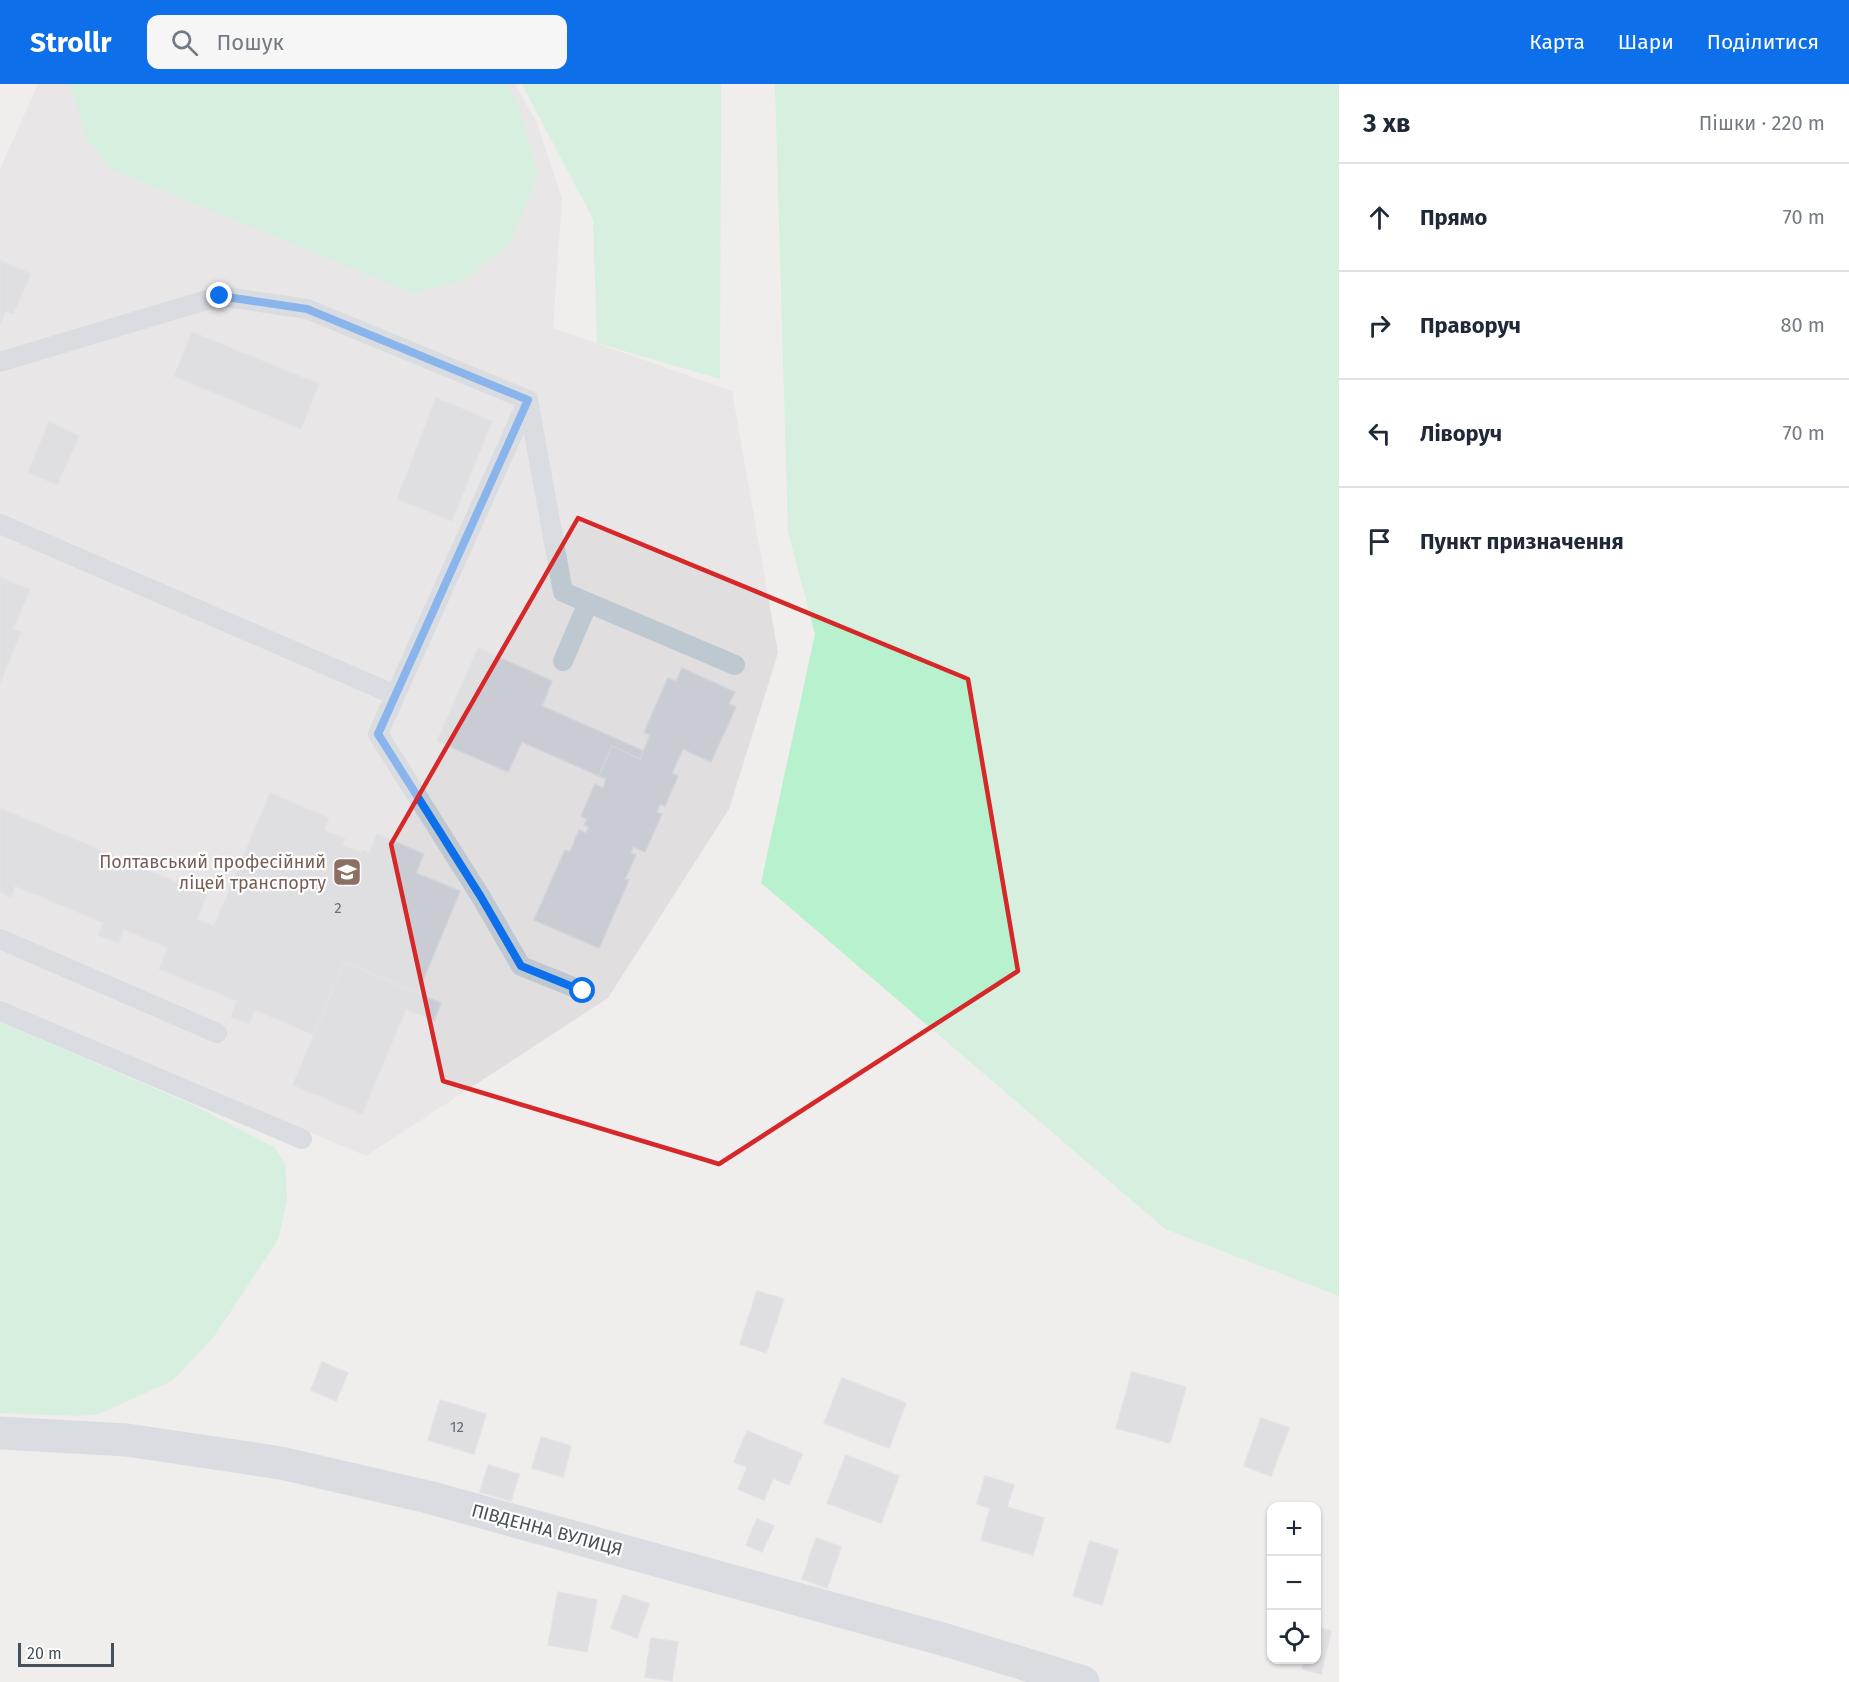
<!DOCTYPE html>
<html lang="uk">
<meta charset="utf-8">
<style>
body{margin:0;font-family:"Fira Sans",sans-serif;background:#f6f6f7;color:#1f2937}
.controls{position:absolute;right:18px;bottom:18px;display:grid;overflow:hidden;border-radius:12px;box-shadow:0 2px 4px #0004}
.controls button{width:54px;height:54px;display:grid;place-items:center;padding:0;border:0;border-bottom:2px solid #e0e1e3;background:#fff;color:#1f2937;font:30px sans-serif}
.scale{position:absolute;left:18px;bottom:15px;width:96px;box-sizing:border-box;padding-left:6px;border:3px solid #44515c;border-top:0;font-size:16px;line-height:21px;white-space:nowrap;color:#44515c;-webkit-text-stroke:4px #fff;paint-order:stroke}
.stop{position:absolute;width:18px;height:18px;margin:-14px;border:4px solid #0d70ea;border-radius:50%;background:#fff}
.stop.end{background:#0d70ea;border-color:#fff;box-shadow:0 2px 6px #0008}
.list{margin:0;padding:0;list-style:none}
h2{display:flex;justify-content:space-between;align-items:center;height:78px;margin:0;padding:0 24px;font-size:26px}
h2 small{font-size:20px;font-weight:400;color:#747a83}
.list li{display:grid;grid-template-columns:39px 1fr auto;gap:18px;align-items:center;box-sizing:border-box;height:108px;padding:0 24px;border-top:2px solid #e0e1e3}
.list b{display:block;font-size:22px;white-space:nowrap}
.list em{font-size:20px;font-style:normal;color:#747a83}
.icon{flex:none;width:33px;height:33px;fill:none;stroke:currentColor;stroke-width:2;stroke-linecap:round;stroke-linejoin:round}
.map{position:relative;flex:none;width:1339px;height:1598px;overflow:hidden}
header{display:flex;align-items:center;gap:36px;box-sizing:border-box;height:84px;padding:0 30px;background:#0d70ea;color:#fff}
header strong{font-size:28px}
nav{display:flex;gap:33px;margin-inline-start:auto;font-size:21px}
.search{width:420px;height:54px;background:#f6f6f7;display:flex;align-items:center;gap:15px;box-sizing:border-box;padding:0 21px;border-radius:12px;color:#747a83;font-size:22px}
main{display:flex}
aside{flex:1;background:#fff}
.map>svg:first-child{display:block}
.education{fill:#e1dedf}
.green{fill:#b8f1ce}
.building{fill:#c9ccd3;stroke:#d1d3da;stroke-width:1.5}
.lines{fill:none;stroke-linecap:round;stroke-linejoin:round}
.service{stroke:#bdc8d1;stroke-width:20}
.minor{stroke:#bdc8d1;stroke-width:33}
.route{stroke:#0d70ea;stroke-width:8}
.marked{fill:none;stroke:#d62828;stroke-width:4.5;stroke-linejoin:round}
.labels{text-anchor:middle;stroke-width:4.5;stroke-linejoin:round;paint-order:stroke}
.number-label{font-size:15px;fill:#65707a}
.education-label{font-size:18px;fill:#785e54;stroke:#fff;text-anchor:end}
.street-label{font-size:18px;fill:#44515c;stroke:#fff}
</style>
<header>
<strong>Strollr</strong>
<div class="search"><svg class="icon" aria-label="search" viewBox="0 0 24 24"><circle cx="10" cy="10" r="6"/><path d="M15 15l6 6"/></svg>Пошук</div>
<nav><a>Карта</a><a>Шари</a><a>Поділитися</a></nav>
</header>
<main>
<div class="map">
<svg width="1339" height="1598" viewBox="0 0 1339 1598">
<rect width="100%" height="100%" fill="#f0eded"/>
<polygon class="education" points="38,0 515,0 536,37 562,114 553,244 732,307 778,569 729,725 608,914 366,1072 0,916 0,85"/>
<g class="green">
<polygon points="70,0 508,0 520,25 538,91 510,160 461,198 412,209 113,86 86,55"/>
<polygon points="522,0 721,0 720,295 597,259 593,135"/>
<polygon points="775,0 1339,0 1339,1212 1165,1145 761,799 815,550 788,448"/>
<polygon points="0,938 191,1020 274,1063 285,1079 287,1117 278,1156 213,1254 172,1297 99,1330 79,1332 0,1329"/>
</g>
<g class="building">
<polygon points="0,176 31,190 13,230 6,227 0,239"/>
<polygon points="192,248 319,300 301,345 174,292"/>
<polygon points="436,314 492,337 452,437 397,415"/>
<polygon points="49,338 79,352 57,401 28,388"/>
<polygon points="0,493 30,506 13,545 21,548 0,599"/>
<polygon points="478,564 552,597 542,622 644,667 640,675 612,662 599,692 522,658 508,688 437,657"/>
<polygon points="682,584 735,608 729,620 736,623 711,678 683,665 672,689 678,692 665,722 660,720 657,728 662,730 645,768 633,763 631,769 636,771 625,795 629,796 599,864 534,836 565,766 570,768 579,746 586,749 589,743 584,741 587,735 581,732 595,700 603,704 606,695 599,692 612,662 640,675 650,651 644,648 668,594 676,597"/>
<polygon points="270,709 329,734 324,746 345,755 342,761 362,769 363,766 369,769 377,750 424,770 416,789 460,807 418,909 344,878 314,951 255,926 249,940 231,933 237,917 159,885 168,864 124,845 118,859 98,851 104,839 15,802 11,813 0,808 0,724 207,811 197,835 214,842"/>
<polygon points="344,878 441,919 434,937 406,925 362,1030 293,1001"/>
<polygon points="757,1207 784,1215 766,1269 740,1260"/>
<polygon points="322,1278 348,1289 336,1317 311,1306"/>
<polygon points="1132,1288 1186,1303 1170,1359 1116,1344"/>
<polygon points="842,1294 906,1319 889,1364 824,1339"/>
<polygon points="440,1316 486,1330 474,1370 428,1356"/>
<polygon points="1261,1334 1289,1344 1271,1392 1244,1382"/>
<polygon points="747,1347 802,1370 789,1401 773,1394 764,1416 738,1405 747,1383 734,1378"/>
<polygon points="541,1353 571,1362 563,1393 532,1384"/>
<polygon points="846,1371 899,1392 881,1439 827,1419"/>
<polygon points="488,1381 519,1390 511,1417 480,1408"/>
<polygon points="985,1392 1014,1401 1007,1423 1044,1434 1033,1471 981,1456 990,1424 977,1420"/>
<polygon points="757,1435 774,1442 762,1468 746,1461"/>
<polygon points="816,1454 841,1463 827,1504 802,1495"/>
<polygon points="1090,1457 1118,1466 1102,1521 1073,1512"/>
<polygon points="558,1508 597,1516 587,1568 548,1561"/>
<polygon points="623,1511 649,1520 637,1554 611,1544"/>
<polygon points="1316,1543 1331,1547 1321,1590 1302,1585 1304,1576 1316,1576"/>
<polygon points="651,1554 678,1558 672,1597 645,1593"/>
</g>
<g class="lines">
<g class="service">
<polyline points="0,278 220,212 307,225 528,316 378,650 481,813 521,882 583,907"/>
<polyline points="528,316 563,508 735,581"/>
<polyline points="0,440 395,611"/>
<polyline points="563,577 588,519"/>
<polyline points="0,855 217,949"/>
<polyline points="0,927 302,1055"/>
</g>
<polyline class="minor" points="0,1349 127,1356 281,1379 428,1413 949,1557 1083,1598"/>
</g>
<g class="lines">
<polyline class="route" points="220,212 307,225 528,316 378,650 481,813 521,882 583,907"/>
</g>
<path d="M0 0H1339V1598H0ZM578 434 968 595 1018 887 719 1080 443 997 391 760Z" fill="#f0eded" fill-opacity=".55" fill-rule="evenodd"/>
<path class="marked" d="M578 434 968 595 1018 887 719 1080 443 997 391 760Z"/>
<defs>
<g id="university-square" transform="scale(1.5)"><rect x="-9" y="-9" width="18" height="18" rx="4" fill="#8d6e63" stroke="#fff"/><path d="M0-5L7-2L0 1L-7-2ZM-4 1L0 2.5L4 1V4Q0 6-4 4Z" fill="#fff"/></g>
</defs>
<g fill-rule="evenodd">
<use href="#university-square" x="347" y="788"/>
</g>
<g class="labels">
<g class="number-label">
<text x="338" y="829">2</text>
<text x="457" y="1348">12</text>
</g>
<g class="education-label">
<text x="326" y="784">Полтавський професійний<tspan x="326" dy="21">ліцей транспорту</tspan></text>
</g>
<g class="street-label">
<text transform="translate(547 1446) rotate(15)" y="6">ПІВДЕННА ВУЛИЦЯ</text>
</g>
</g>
</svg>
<div class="controls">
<button>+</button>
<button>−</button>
<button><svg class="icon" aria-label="locate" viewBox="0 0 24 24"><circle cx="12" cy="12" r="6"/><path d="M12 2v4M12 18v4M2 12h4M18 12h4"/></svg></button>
</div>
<div class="scale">20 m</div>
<div class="stop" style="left:583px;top:907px"></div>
<div class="stop end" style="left:220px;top:212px"></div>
</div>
<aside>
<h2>3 хв<small>Пішки · 220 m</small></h2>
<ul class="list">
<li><svg class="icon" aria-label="ahead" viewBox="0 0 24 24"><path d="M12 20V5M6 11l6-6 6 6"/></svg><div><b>Прямо</b></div><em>70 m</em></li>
<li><svg class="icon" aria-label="right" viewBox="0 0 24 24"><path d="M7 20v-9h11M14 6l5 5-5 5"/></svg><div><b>Праворуч</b></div><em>80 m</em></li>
<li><svg class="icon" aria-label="left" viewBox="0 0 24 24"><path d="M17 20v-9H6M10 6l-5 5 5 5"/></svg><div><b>Ліворуч</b></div><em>70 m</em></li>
<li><svg class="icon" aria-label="arrive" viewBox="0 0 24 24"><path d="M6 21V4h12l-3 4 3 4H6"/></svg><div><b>Пункт призначення</b></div></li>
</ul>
</aside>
</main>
